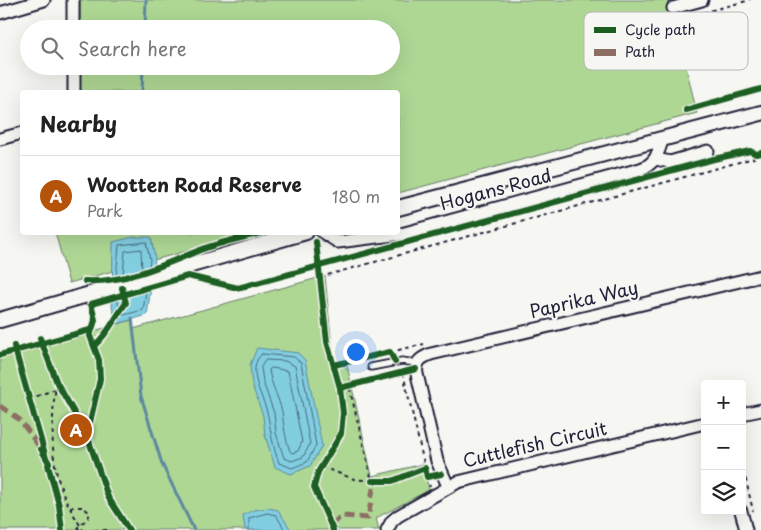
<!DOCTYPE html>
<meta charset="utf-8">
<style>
body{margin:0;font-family:"Playpen Sans",sans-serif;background:#f2f2f2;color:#222}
.controls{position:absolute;right:15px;bottom:15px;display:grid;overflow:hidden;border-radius:5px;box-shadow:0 5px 20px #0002}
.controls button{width:45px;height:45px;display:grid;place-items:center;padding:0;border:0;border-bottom:1px solid #e0e0e0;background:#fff;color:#222;font:25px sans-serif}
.you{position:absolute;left:355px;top:351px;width:18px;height:18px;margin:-12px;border:4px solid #fff;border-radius:50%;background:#1a73e8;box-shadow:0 0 0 8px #1a73e833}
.badge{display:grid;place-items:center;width:32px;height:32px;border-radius:50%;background:#b45309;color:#fff;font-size:16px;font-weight:700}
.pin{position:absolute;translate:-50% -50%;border:2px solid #fff;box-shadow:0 1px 5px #0006}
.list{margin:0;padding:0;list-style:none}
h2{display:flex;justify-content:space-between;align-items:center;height:65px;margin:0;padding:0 20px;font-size:21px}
h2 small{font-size:16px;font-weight:400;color:#767676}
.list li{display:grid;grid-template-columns:32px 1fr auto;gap:15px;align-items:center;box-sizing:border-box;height:80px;padding:0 20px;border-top:1px solid #e0e0e0}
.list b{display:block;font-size:19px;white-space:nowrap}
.list p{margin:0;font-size:16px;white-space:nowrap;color:#767676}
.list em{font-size:16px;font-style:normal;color:#767676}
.icon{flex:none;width:28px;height:28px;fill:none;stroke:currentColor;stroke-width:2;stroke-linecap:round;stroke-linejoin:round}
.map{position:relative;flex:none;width:761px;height:530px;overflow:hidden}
.search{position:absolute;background:#fff;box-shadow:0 5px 20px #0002;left:20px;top:20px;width:380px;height:55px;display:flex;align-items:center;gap:12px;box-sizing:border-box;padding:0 18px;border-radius:28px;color:#767676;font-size:19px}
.panel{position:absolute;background:#fff;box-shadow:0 5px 20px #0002;left:20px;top:90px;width:380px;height:145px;border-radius:5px}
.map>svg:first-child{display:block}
.green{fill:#aed794;stroke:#687c68}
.water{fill:#82cee1;stroke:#5c899f}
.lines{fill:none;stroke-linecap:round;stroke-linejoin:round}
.shore{stroke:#48677d;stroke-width:1}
.stream{stroke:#5c899f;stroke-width:3}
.service-casing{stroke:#22223b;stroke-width:9}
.minor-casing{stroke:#22223b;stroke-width:15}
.tertiary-casing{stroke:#22223b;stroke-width:18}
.path{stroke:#22223b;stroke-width:2;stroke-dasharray:4 4;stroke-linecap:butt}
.service{stroke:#f6f6f2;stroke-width:5.5}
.minor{stroke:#f6f6f2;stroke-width:11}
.tertiary{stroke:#f6f6f2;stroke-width:14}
.quiet{stroke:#8d6e63;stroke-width:5;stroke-dasharray:10 5;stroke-linecap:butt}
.cycleway-casing{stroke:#f6f6f2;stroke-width:9}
.cycleway{stroke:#1b5e20;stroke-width:6}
.labels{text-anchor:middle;stroke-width:4.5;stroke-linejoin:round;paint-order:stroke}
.street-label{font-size:18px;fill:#22223b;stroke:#f6f6f2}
.key{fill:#f6f6f2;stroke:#b6b6bb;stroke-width:1}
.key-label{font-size:14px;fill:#22223b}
</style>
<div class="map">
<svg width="761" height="530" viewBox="0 0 761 530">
<rect width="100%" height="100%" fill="#f6f6f2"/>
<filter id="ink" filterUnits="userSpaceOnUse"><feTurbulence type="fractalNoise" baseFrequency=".02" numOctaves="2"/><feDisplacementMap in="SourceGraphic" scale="10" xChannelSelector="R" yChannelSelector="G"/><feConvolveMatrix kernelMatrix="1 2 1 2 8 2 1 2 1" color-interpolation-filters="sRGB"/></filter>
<g filter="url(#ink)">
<g class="green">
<polygon points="80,0 670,0 697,113 398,193 398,92 80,92 80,66 391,66 391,29 80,29"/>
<polygon points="55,232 253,233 69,283"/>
<polygon points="325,276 332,347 336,363 346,361 372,476 423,464 429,490 376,518 379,530 0,530 0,358 132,320 133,329"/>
</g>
<g class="water">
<polygon points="133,237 151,237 155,259 147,315 117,324 112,307 113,242"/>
<polygon points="257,348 298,353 305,360 322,446 310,466 291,474 275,467 265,435 263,416 252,385 250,365"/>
<polygon points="268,508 278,510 291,530 245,530 243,515 254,510"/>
</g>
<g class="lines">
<g class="shore">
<polyline points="123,276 125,251 141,249 142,271"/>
<polyline points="116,278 119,245 146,242 150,259 149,269"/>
<polyline points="117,295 120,316 143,310 147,286"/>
<path d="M262 354 294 357 301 363 316 445 307 462 292 468 279 463C273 447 271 433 268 416 265 399 244 369 262 354Z"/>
<polygon points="266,360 285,361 295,366 310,444 303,457 292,461 284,458 276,433 274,413 263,382 261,367"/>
<path d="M272 368 288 371 302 442 298 451 292 453 290 451C285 438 284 426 282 412 279 398 271 385 269 370Z"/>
<polyline points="249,530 249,518 267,513 276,515 285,530"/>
</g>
<g class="stream">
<polyline points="145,29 146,0"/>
<polyline points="142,92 143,66"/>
<polyline points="132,318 141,396 162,464 194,530"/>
</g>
<g class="service-casing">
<polyline id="service" points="371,367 402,361 417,363"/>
</g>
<g class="minor-casing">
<g id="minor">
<polyline points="73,0 73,29"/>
<polyline points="673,8 702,0"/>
<polyline points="0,13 44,0"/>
<polyline points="74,66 74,92"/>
<polyline points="0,139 22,133"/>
<polyline points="656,159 670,162 708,151"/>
<path d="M322 232 338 242 401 234 640 169C656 164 658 153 663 138"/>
<polyline points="742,414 761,410"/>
<path d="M448 486 437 461 417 374C415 361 421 358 431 354L761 276"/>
<polyline points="741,511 746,530"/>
<polyline points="387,530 392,521 398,516 458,482 705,423"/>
</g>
</g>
<g class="tertiary-casing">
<g id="tertiary">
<polyline points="398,208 761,113"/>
<polyline points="0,320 306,232"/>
</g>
</g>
<g class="path">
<polyline points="680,19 750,0"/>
<polyline points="320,277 761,156"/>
<polyline points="390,352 424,344"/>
<polyline points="403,373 425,468"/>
<path d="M57 383C54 395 53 409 53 421 51 467 58 491 83 530"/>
<polyline points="29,399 56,389"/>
<polyline points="742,463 753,511"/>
<polyline points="322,467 354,479 372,481 349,386"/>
<polyline points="427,477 430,487"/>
<polyline points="70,507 83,507 90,513 88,518 78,527 79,530"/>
<polyline points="95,530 109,530"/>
</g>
<use href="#service" class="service"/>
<use href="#minor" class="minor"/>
<use href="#tertiary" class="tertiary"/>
<g class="quiet">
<polyline points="0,406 20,420 38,445"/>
<polyline points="331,524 343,516 368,518 374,483 372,481"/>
</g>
<g class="cycleway-casing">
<g id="cycleway">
<polyline points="686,110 761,89"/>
<polyline points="316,242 327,342 340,388 343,413 341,434 318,472 314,487 333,530"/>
<path d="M85 281C124 283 164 265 200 250 220 242 243 238 264 232"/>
<polyline points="40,338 57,383 87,435"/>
<polyline points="14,346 45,454"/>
<path d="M94 346C109 333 113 320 126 303L122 288"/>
<polyline points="0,355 90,330"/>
<polyline points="334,365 390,352 395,362"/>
<polyline points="340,388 416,369"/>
<polyline points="41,449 49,463 48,465 59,505 62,530"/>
<polyline points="372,481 392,481 425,468 427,477 441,474"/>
<polyline points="129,530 108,497 87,435 100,379 99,360 90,336 95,320 91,304 188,276 238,288 714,159 750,151 756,154 761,153"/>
</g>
</g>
<use href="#cycleway" class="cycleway"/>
</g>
</g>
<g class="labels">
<g class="street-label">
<text transform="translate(496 190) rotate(-15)" y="6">Hogans Road</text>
<text transform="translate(584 300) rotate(-13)" y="6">Paprika Way</text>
<text transform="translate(535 445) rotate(-13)" y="6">Cuttlefish Circuit</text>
</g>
</g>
<rect x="584" y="12" width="164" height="58" rx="8" class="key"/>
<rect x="594" y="27" width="22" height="6" fill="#1b5e20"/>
<rect x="594" y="49" width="22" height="7" fill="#8d6e63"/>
<g class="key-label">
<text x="625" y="35">Cycle path</text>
<text x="625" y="57">Path</text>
</g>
</svg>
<div class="controls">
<button>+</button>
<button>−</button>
<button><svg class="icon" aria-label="layers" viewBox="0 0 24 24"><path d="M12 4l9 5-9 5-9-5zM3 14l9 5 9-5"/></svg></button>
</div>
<div class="you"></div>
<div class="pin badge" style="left:76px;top:430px">A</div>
<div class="search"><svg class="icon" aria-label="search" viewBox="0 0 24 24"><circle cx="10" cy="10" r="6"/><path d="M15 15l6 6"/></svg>Search here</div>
<section class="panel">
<h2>Nearby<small></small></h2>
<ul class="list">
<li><span class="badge">A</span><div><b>Wootten Road Reserve</b><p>Park</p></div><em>180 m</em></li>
</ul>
</section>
</div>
